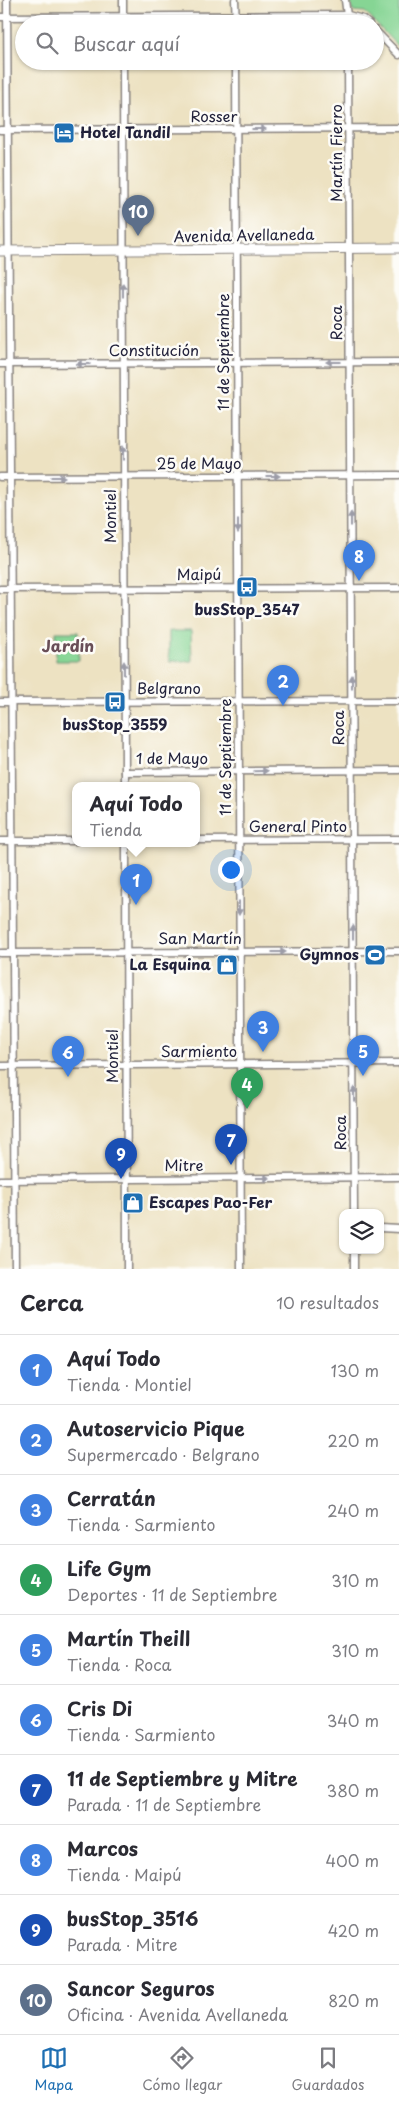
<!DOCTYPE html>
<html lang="es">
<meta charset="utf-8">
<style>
body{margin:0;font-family:"Playpen Sans",sans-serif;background:#f7f7f7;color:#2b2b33}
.controls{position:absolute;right:15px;bottom:15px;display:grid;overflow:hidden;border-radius:10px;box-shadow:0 1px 4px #0004}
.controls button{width:45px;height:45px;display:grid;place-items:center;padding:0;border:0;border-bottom:1px solid #e1e1e2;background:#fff;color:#2b2b33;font:25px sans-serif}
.you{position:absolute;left:230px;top:869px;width:18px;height:18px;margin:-12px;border:4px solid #fff;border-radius:50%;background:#1a73e8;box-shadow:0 0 0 8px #1a73e833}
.badge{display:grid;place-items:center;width:32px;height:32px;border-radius:50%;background:#1f6fb2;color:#fff;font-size:16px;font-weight:700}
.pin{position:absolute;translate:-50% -41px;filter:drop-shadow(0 1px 2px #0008)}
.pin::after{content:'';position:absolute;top:26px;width:18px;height:15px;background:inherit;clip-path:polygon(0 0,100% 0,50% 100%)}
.popup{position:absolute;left:72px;top:782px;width:128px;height:65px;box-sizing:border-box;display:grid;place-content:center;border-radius:10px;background:#fff;filter:drop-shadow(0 1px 4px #0005);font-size:16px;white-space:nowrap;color:#7c7c81}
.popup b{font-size:19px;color:#2b2b33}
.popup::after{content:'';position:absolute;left:50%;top:100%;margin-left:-10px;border:10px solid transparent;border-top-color:#fff}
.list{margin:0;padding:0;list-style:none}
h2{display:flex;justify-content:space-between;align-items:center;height:65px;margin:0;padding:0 20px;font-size:21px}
h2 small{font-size:16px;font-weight:400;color:#7c7c81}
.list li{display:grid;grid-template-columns:32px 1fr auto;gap:15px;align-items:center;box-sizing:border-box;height:70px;padding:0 20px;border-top:1px solid #e1e1e2}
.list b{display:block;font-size:19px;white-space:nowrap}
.list p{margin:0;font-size:16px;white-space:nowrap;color:#7c7c81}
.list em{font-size:16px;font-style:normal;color:#7c7c81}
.icon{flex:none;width:28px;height:28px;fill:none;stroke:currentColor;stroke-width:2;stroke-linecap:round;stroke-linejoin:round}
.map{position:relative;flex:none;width:399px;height:1269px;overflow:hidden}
.search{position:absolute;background:#fff;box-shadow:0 1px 4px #0004;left:15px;right:15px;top:15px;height:55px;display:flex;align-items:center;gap:12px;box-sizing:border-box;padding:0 18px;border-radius:28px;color:#7c7c81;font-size:19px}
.sheet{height:765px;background:#fff}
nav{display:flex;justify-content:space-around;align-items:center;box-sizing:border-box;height:70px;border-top:1px solid #e1e1e2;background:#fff;font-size:14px;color:#7c7c81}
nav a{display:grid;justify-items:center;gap:2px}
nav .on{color:#1f6fb2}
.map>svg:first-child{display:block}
.green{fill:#86d594;stroke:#547c68}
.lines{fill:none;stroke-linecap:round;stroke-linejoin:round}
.minor-casing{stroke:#88827e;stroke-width:9}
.secondary-casing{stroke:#88827e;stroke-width:11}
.minor{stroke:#fff;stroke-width:6}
.secondary{stroke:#fff;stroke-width:9}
.oneway{fill:#9c9ca7}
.labels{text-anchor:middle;stroke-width:5;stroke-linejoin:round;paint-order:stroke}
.street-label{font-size:15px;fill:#22223b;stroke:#fdfcf7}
.poi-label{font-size:15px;font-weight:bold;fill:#22223b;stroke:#fdfcf7;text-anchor:start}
.neighbourhood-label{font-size:16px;font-weight:bold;fill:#694e57;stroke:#fdfcf7}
</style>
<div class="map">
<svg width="399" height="1269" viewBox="0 0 399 1269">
<rect width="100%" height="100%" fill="#fdfcf7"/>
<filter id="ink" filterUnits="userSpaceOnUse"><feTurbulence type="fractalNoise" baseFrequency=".02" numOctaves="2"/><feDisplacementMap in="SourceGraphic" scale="10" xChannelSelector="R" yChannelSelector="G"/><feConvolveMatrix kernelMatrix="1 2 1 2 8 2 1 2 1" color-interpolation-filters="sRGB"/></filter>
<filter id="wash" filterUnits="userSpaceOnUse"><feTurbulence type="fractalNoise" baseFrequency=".0096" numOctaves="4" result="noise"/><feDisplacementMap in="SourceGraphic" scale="20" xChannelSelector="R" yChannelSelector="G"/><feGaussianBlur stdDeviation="1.12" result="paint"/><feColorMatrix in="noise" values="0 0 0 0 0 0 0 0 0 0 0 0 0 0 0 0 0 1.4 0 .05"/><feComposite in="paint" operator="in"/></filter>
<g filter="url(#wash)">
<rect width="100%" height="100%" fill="#ede2c2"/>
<g class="green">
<polygon points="351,0 399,0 399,48 365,12 352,11"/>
<polygon points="169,631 191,631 192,661 169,661"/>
<polygon points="56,632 78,632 79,661 56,661"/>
</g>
</g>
<g filter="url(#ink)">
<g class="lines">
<g class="minor-casing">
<g id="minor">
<polyline points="7,0 15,1269"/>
<polyline points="123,0 123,24"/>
<polyline points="235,0 236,24"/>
<polyline points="345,0 348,24"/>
<polyline points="0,17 348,15 363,19 369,24"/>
<polyline points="375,30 399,55"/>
<polyline points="123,61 125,786"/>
<polyline points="236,61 241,1269"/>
<polyline points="348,61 354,1213"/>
<polyline points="0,130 399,128"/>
<polyline points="0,364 399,362"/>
<polyline points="0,477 399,475"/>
<polyline points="0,589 399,588"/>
<polyline points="0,702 399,701"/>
<polyline points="125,772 399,770"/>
<polyline points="196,840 399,839"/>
<polyline points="0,841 76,841"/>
<polyline points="126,844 127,1269"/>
<polyline points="0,953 399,951"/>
<polyline points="0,1066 399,1063"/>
<polyline points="0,1180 399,1177"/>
<polyline points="380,1228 399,1229"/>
<polyline points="354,1250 354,1269"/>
</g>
</g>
<g class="secondary-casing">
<polyline id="secondary" points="0,251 399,248"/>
</g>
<use href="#minor" class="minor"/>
<use href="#secondary" class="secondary"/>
</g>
<defs><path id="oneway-solid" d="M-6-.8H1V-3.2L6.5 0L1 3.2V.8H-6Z" transform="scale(1.25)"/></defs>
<g class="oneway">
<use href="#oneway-solid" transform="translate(259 129)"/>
<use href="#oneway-solid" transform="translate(123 290) rotate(-90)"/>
<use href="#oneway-solid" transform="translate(333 362) rotate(180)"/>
<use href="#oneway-solid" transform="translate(83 364) rotate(180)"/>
<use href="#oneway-solid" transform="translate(123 453) rotate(-90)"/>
<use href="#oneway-solid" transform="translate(273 476)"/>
<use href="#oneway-solid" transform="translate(58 477)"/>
<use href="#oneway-solid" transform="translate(351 519) rotate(-90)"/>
<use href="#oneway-solid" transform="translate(238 526) rotate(90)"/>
<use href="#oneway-solid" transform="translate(124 668) rotate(-90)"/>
<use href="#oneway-solid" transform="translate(352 682) rotate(-90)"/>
<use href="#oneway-solid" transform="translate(261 771) rotate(-1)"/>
<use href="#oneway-solid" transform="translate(239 908) rotate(90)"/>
<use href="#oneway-solid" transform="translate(353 932) rotate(-90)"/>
<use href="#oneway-solid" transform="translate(279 952)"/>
<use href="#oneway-solid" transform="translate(354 1094) rotate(-90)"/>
<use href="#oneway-solid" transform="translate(263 1178)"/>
</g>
</g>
<defs>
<g id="hotel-square" transform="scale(1.125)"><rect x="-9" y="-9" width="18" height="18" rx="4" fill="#1f6fb2" stroke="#fdfcf7"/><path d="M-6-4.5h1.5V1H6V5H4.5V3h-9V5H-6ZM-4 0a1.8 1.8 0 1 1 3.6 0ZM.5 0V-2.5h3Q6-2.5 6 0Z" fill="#fff"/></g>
<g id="bus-square" transform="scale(1.125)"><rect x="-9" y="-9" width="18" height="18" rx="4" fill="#1f6fb2" stroke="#fdfcf7"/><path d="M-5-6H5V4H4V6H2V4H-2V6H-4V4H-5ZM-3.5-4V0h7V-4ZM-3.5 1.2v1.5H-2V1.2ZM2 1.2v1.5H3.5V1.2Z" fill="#fff"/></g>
<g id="stadium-square" transform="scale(1.125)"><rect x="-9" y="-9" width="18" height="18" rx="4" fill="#1f6fb2" stroke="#fdfcf7"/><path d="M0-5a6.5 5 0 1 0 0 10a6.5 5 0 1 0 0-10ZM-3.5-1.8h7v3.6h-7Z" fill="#fff"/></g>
<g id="shop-square" transform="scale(1.125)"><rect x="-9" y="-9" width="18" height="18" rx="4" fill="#1f6fb2" stroke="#fdfcf7"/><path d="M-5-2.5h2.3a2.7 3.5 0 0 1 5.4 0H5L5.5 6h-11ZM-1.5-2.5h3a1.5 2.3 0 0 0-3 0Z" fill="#fff"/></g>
</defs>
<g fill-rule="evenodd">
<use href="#hotel-square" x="64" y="133"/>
<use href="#bus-square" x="247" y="587"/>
<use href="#bus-square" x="115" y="702"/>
<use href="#stadium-square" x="375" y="955"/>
<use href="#shop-square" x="227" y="965"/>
<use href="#shop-square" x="133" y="1203"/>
</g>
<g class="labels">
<g class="street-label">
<text x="214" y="122">Rosser</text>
<text transform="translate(337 153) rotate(-90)" y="5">Martín Fierro</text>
<text transform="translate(244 236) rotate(-1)" y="5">Avenida Avellaneda</text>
<text transform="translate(337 323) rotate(-90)" y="5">Roca</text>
<text x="154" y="356">Constitución</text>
<text transform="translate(224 352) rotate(-90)" y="5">11 de Septiembre</text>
<text x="199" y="469">25 de Mayo</text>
<text transform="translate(111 516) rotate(-90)" y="5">Montiel</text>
<text x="199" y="580">Maipú</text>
<text x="169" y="694">Belgrano</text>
<text transform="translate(339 728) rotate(-90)" y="5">Roca</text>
<text transform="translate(226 757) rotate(-90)" y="5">11 de Septiembre</text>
<text x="172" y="764">1 de Mayo</text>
<text x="298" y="832">General Pinto</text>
<text x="200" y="944">San Martín</text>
<text x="199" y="1057">Sarmiento</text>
<text transform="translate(113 1056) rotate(-90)" y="5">Montiel</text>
<text transform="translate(341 1133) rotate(-90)" y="5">Roca</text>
<text x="184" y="1171">Mitre</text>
</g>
<g class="poi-label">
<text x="80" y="138">Hotel Tandil</text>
<text x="247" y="615" text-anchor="middle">busStop_3547</text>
<text x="115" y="730" text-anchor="middle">busStop_3559</text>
<text x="359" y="960" text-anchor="end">Gymnos</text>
<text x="211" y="970" text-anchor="end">La Esquina</text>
<text x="149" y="1208">Escapes Pao-Fer</text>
</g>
<g class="neighbourhood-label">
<text x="68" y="652">Jardín</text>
</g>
</g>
</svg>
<div class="controls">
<button><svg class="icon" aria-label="layers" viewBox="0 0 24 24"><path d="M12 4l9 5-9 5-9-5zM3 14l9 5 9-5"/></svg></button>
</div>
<div class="you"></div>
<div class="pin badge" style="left:136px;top:905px;background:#3f7fe0">1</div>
<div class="popup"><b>Aquí Todo</b>Tienda</div>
<div class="pin badge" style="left:283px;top:706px;background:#3f7fe0">2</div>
<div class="pin badge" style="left:263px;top:1052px;background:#3f7fe0">3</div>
<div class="pin badge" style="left:247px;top:1109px;background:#2e9e5b">4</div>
<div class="pin badge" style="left:363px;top:1076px;background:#3f7fe0">5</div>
<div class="pin badge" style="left:68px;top:1077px;background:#3f7fe0">6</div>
<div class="pin badge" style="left:231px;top:1165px;background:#1a4fb4">7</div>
<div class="pin badge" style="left:359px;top:581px;background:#3f7fe0">8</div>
<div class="pin badge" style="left:121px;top:1179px;background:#1a4fb4">9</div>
<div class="pin badge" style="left:138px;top:236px;background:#5c6f8a">10</div>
<div class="search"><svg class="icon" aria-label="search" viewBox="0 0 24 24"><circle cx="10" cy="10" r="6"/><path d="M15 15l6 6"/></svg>Buscar aquí</div>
</div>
<section class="sheet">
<h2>Cerca<small>10 resultados</small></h2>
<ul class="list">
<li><span class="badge" style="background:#3f7fe0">1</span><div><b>Aquí Todo</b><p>Tienda · Montiel</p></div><em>130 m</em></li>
<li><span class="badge" style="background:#3f7fe0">2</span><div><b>Autoservicio Pique</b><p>Supermercado · Belgrano</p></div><em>220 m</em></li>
<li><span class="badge" style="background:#3f7fe0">3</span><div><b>Cerratán</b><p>Tienda · Sarmiento</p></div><em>240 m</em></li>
<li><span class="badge" style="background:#2e9e5b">4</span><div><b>Life Gym</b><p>Deportes · 11 de Septiembre</p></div><em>310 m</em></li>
<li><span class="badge" style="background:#3f7fe0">5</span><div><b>Martín Theill</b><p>Tienda · Roca</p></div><em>310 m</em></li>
<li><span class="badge" style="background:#3f7fe0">6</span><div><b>Cris Di</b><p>Tienda · Sarmiento</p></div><em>340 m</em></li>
<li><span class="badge" style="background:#1a4fb4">7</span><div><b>11 de Septiembre y Mitre</b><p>Parada · 11 de Septiembre</p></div><em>380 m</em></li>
<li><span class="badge" style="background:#3f7fe0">8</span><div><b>Marcos</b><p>Tienda · Maipú</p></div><em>400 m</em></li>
<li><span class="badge" style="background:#1a4fb4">9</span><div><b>busStop_3516</b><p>Parada · Mitre</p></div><em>420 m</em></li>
<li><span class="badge" style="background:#5c6f8a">10</span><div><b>Sancor Seguros</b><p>Oficina · Avenida Avellaneda</p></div><em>820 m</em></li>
</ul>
</section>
<nav>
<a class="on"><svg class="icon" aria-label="map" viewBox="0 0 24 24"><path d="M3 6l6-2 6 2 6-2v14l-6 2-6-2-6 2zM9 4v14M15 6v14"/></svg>Mapa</a>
<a><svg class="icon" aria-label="directions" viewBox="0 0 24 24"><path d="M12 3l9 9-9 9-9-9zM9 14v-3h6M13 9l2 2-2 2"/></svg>Cómo llegar</a>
<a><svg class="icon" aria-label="saved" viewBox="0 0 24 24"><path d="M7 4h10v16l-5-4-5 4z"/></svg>Guardados</a>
</nav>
